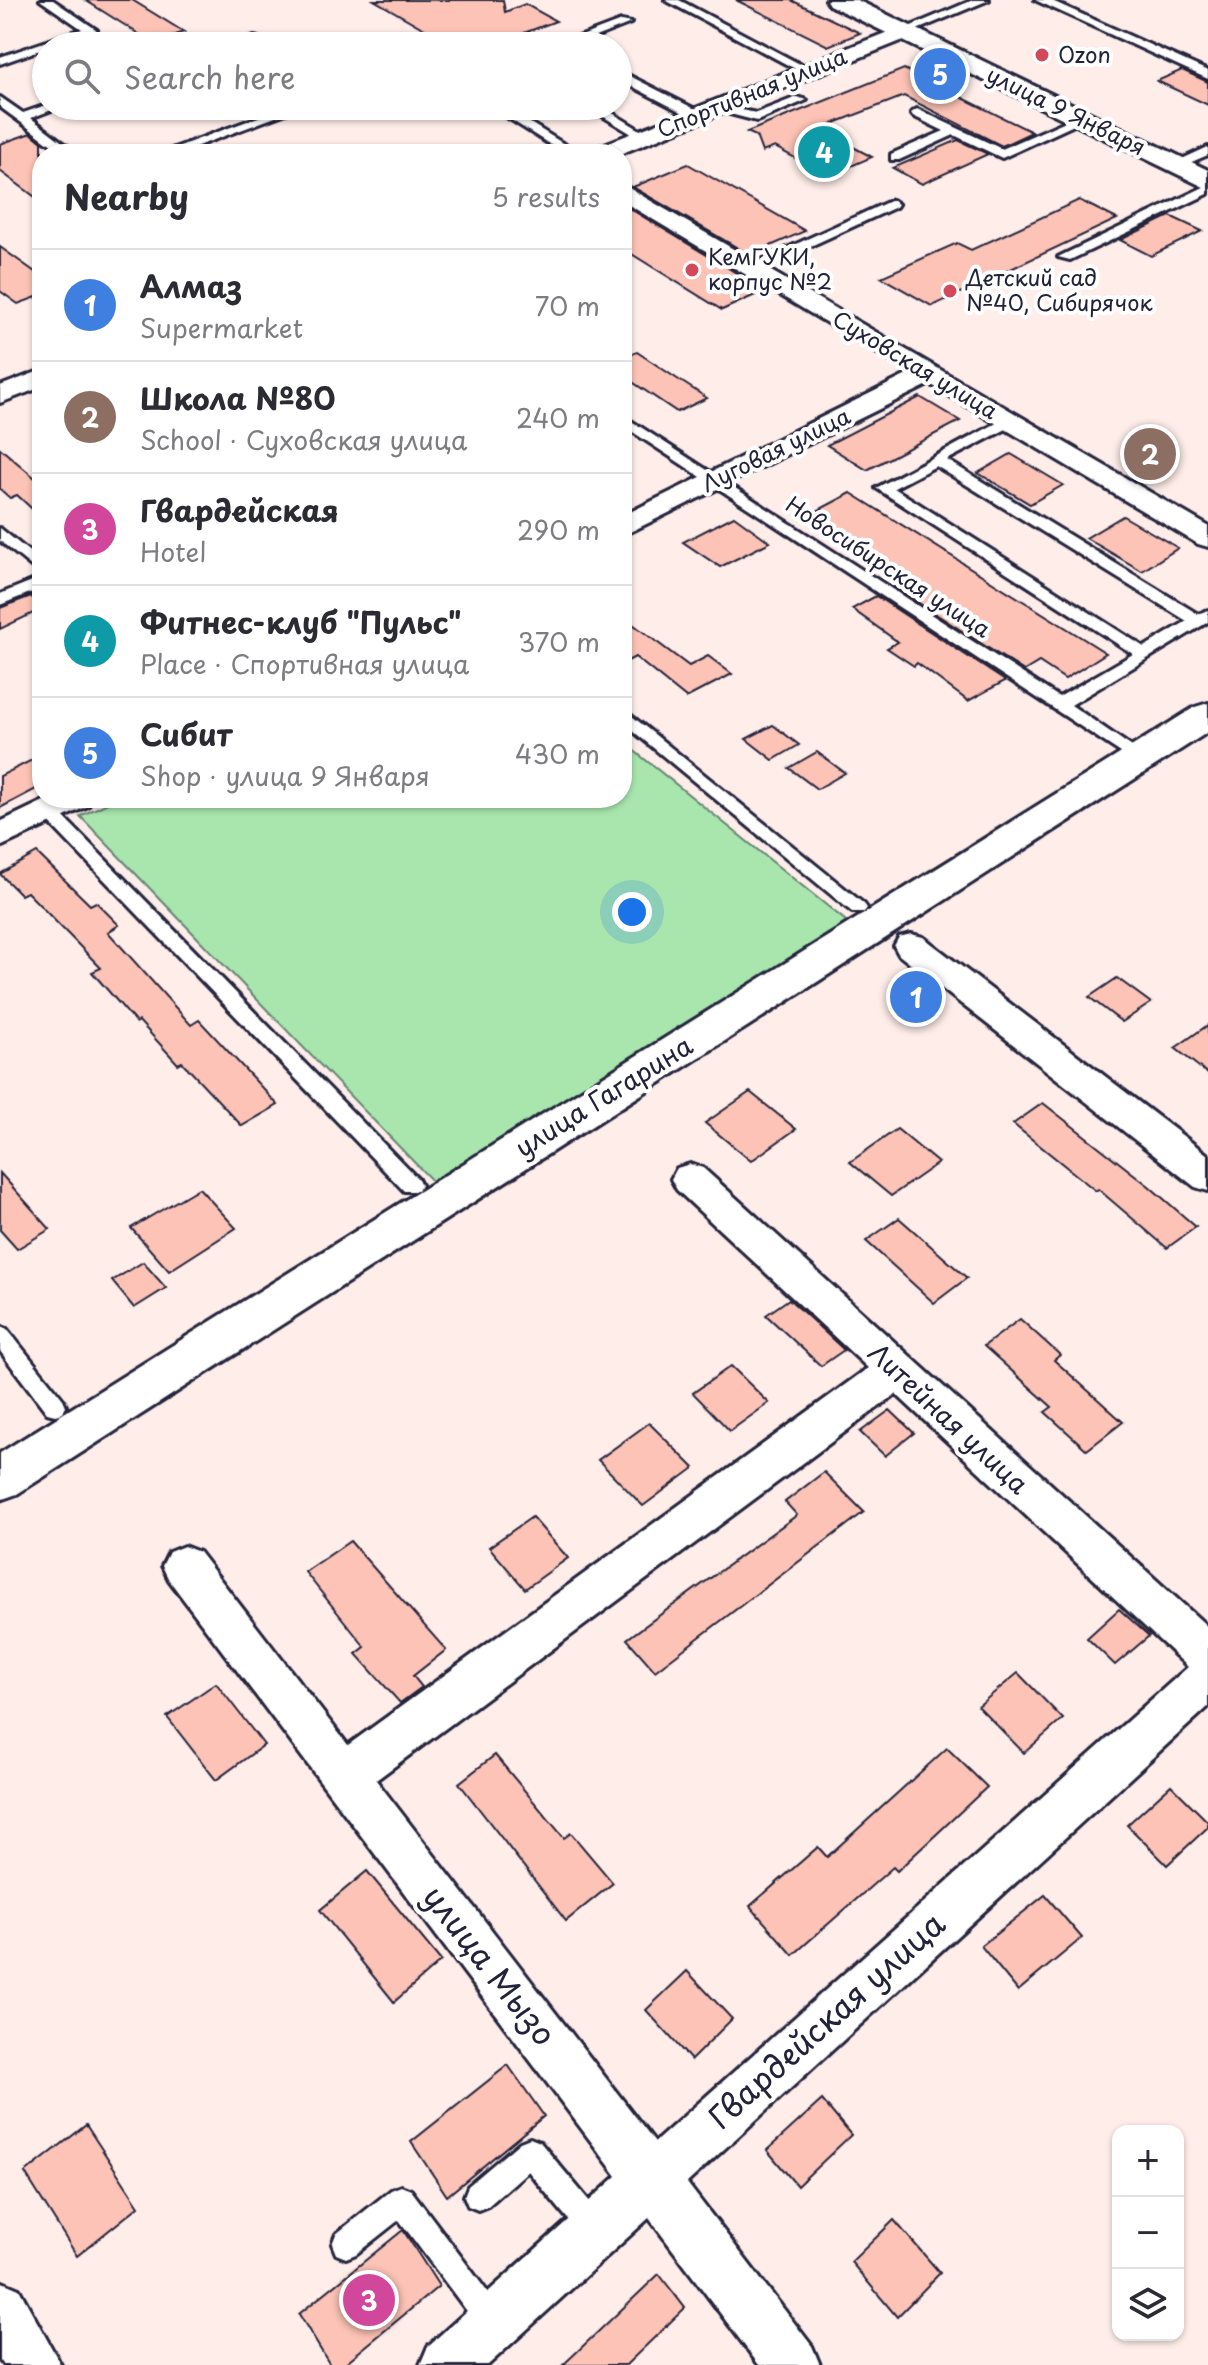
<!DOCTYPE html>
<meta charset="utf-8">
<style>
body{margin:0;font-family:"Playpen Sans",sans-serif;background:#f7f7f7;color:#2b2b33}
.controls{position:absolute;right:24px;bottom:24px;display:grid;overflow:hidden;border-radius:16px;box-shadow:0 2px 6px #0004}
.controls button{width:72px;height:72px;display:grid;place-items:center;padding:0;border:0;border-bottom:2px solid #e1e1e2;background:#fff;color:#2b2b33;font:40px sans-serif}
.you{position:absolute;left:632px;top:912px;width:28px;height:28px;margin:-20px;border:6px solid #fff;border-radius:50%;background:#1a73e8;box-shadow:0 0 0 12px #1a73e833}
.badge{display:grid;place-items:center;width:52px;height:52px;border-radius:50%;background:#0b8043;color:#fff;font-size:26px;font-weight:700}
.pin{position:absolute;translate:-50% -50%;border:4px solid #fff;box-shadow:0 2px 8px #0006}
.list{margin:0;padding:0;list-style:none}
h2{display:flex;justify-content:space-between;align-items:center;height:104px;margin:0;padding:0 32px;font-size:34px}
h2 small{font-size:26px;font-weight:400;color:#7c7c81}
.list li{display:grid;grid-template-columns:52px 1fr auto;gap:24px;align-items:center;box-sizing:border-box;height:112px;padding:0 32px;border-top:2px solid #e1e1e2}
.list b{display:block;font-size:30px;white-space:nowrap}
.list p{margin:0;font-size:26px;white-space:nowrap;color:#7c7c81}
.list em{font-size:26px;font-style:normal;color:#7c7c81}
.icon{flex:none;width:44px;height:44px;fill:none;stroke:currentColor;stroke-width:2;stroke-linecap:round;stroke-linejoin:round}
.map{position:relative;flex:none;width:1208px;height:2365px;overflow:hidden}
.search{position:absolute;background:#fff;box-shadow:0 2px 6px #0004;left:32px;top:32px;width:600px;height:88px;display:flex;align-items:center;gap:20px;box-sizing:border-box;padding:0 28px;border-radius:44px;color:#7c7c81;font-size:30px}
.panel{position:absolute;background:#fff;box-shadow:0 2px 6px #0004;left:32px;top:144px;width:600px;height:664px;border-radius:32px}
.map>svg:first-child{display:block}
.green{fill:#a8e6ad;stroke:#658474;stroke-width:2}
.building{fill:#fdc3b6;stroke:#22223b;stroke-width:2}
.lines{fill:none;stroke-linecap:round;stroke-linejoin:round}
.lane-casing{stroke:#22223b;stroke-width:6}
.street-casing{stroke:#22223b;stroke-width:6}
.secondary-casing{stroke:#22223b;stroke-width:6}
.lane{fill:#fff;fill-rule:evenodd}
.street{fill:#fff;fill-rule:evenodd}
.secondary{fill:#fff;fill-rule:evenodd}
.poi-dot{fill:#d1495b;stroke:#fff;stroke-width:3}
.labels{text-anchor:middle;stroke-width:8;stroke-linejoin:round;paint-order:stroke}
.far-poi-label{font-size:22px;fill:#22223b;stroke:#fff;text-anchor:start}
.far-street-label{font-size:22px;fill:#22223b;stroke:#fff}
.street-label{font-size:26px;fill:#22223b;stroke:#fff}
.near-street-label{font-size:32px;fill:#22223b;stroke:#fff}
</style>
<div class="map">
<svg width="1208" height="2365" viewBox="0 0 1208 2365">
<rect width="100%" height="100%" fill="#feede9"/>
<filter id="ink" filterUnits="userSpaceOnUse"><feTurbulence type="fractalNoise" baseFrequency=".0125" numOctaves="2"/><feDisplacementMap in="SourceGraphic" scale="16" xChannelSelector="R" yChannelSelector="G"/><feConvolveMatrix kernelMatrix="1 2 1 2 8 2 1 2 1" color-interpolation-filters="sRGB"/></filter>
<g filter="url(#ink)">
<polygon class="green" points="622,741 856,929 438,1187 80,816 118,798 622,798"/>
<g class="building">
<polygon points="85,0 132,0 184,32 153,43"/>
<polygon points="374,0 503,0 505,12 525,4 556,21 489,46 454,46"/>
<polygon points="736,0 791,0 860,33 828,46"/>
<polygon points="904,69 1032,132 1002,146 904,96 819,129 872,157 828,176 775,147 762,152 756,136 747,132"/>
<polygon points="1182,70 1208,82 1208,105 1157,81"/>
<polygon points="31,133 42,142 42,202 0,171 0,144"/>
<polygon points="958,140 988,154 922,184 893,168"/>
<polygon points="688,164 805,231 750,255 633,187"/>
<polygon points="1079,200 1117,219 932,306 881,277 957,243 971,250"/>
<polygon points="622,204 725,266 764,291 722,310 622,248"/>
<polygon points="1170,216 1202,231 1151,256 1120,240"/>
<polygon points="0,247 42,277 42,295 18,304 0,291"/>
<polygon points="637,352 676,378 707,398 677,412 622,375 622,358"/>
<polygon points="920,397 960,421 867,470 827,445"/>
<polygon points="0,448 42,484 42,518 17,495 10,498 0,489"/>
<polygon points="1011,454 1063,485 1030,504 978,473"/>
<polygon points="851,493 1106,653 1065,679 1039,662 1024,671 894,587 909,579 809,515"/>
<polygon points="734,516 770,542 720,567 683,542"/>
<polygon points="1123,516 1178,548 1142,571 1086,538"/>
<polygon points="31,596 42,609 0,629 0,608"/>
<polygon points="876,596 1005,681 968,701 917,663 914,666 887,648 898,642 852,609"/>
<polygon points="622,616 689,666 708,656 732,674 686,698 635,657 622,664"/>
<polygon points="773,725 799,745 773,760 746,739"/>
<polygon points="817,752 845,773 817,789 789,768"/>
<polygon points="42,755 42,786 0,808 0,776"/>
<polygon points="37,853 90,905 96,902 119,925 108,932 191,1025 199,1020 278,1105 242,1126 182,1062 178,1064 139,1021 136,1023 92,972 101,968 27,892 21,895 0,874"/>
<polygon points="1117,978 1151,1003 1122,1022 1089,997"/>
<polygon points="1208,1025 1208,1074 1175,1048"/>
<polygon points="750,1092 796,1129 751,1161 705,1123"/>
<polygon points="1043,1103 1149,1186 1196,1227 1167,1248 1098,1189 1096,1191 1013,1124"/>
<polygon points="897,1129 938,1163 891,1196 850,1162"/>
<polygon points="0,1173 50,1229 17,1249 0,1230"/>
<polygon points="199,1188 236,1228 169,1271 131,1228"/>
<polygon points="899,1218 967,1278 934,1303 866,1241"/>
<polygon points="143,1262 166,1288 134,1308 112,1281"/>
<polygon points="789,1299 844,1350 821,1366 766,1315"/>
<polygon points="1020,1319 1060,1355 1054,1360 1123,1422 1087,1450 1045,1412 1052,1407 984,1346"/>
<polygon points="731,1366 769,1403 730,1431 693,1393"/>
<polygon points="890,1410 914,1433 885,1456 860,1432"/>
<polygon points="649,1423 694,1468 643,1506 598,1460"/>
<polygon points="824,1472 864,1512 655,1671 627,1639 797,1515 785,1502"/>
<polygon points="532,1517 568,1558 525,1589 489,1547"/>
<polygon points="350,1541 446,1650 413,1676 422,1687 400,1703 356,1654 365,1647 305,1572"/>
<polygon points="1119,1609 1149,1636 1115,1665 1087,1638"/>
<polygon points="1018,1673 1063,1719 1024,1753 978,1706"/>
<polygon points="216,1683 264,1745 216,1780 167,1717"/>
<polygon points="947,1748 987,1787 897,1871 893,1867 793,1955 750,1906 818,1847 827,1857"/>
<polygon points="495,1755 564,1838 571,1833 613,1883 566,1921 459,1783"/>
<polygon points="1171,1785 1208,1822 1208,1827 1167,1865 1127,1825"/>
<polygon points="367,1871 441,1961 394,2002 320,1910"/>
<polygon points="1045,1895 1082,1938 1018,1991 981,1946"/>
<polygon points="687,1971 732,2019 691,2060 646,2010"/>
<polygon points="508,2065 544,2116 447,2196 411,2142"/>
<polygon points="822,2100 851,2135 797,2186 767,2150"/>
<polygon points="86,2125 139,2206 77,2256 25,2173"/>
<polygon points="894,2220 940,2273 897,2317 851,2262"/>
<polygon points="403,2230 439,2286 343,2365 330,2365 299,2314"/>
<polygon points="659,2274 685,2308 626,2365 563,2365"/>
</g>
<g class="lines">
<g class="lane-casing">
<g id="lane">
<polygon points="40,0 53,0 97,30 0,64 0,57 82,29"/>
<polygon points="665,0 679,0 813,71 803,73"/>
<polygon points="973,0 989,0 907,34 897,32"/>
<polygon points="1035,0 1050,0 1208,71 1208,79"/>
<polygon points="621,21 631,23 572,46 555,46"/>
<polygon points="254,37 258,38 258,42 230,46"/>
<polygon points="618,70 701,112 703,115 693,118 618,79"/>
<polygon points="0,97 23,113 46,105 62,106 31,118 78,154 64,154 0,107"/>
<polygon points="797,97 807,100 757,121 707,108 713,104 756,113"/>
<polygon points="288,106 305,106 176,154 158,154"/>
<polygon points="489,106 503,106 580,154 565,154"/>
<polygon points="586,106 601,106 650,136 640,139"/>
<polygon points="917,109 1002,149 1077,116 1087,119 1002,158 954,135 899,160 891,160 891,154 944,131 913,116 911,113"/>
<polygon points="1208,147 1208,155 1175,169 1169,165"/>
<polygon points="1208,185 1208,194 1070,260 1058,257"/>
<polygon points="892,200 898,204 896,207 756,271 744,268"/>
<path d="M622 415 1059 697 1133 654 876 488 1006 418H1016V424L947 460 1198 614 1208 610V622L1071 705 1138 751 1136 755H1124L622 425ZM936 466 1187 621 1144 647 894 488Z"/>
<polygon points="0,528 42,562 42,575 0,541"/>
<polygon points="42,577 42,588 0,605 0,594"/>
<polygon points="622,708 864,904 867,908 864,912 852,912 622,722"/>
<polygon points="49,806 55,808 418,1179 421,1185 418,1191 404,1191 43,816 40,812"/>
<polygon points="0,1326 7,1329 63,1399 66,1406 63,1413 55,1415 47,1413 0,1351"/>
<polygon points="530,2138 540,2142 606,2221 610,2231 606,2241 596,2245 586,2241 528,2171 488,2206 478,2210 468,2206 464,2196 468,2186 520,2142"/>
<polygon points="401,2186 411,2190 504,2314 508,2324 504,2334 494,2338 484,2334 399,2220 356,2254 346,2258 336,2254 332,2244 336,2234 391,2190"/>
</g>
</g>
<g class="street-casing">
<g id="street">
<polygon points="903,26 914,32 911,37 620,154 588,154 592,149"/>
<polygon points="622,184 1208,526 1208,547 1198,544 930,384 622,536 622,516 911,373 622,201"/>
<polygon points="42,370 42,387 0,403 0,386"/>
<polygon points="50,798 93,798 88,806 0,847 0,822"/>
<polygon points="911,934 923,937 1208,1155 1208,1191 1195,1187 899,955 894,946 899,937"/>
<path d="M690 1164 703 1168 1208 1627V1707L687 2183 812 2346 820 2365H759L649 2218 488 2365H420L428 2346 617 2176 169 1580 162 1566 169 1552 184 1546 199 1552 348 1745 868 1368 677 1190 671 1179 677 1168ZM896 1394 1188 1667 655 2142 376 1780Z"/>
<polygon points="0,2281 19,2289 61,2365 3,2365 0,2360"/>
</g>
</g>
<g class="secondary-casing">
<g id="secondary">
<polygon points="826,0 857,0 1208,170 1208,189 829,5"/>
<polygon points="1208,703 1208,732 17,1494 0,1500 0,1453 1195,707"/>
</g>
</g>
<use href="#lane" class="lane"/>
<use href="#street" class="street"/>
<use href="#secondary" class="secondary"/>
</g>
</g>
<g class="poi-dot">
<circle cx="1042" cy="55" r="8"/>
<circle cx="692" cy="270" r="8"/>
<circle cx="950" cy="291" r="8"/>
</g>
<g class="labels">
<g class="far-poi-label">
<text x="1058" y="63">Ozon</text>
<text x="708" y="265">КемГУКИ,<tspan x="708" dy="25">корпус №2</tspan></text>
<text x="966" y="286">Детский сад<tspan x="966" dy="25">№40, Сибирячок</tspan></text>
</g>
<g class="far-street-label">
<text transform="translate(752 93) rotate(-22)" y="8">Спортивная улица</text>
<text transform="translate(1066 111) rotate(26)" y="8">улица 9 Января</text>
<text transform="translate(915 365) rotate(31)" y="8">Суховская улица</text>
<text transform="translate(776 450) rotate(-26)" y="8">Луговая улица</text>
<text transform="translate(888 567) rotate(33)" y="8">Новосибирская улица</text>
</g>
<g class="street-label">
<text transform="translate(604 1097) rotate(-32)" y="9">улица Гагарина</text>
<text transform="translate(948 1419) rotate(43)" y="9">Литейная улица</text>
</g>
<g class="near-street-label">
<text transform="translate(489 1966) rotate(52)" y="11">улица Мызо</text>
<text transform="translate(827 2021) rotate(-42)" y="11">Гвардейская улица</text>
</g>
</g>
</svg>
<div class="controls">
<button>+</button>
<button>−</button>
<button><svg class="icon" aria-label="layers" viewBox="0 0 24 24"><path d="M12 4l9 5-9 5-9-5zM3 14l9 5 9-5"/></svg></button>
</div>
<div class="you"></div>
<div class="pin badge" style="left:916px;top:997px;background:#3f7fe0">1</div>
<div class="pin badge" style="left:1150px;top:454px;background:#8d6e63">2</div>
<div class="pin badge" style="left:369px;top:2300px;background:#d1479c">3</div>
<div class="pin badge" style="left:824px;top:152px;background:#0f9aa8">4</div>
<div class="pin badge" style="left:940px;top:74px;background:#3f7fe0">5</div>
<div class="search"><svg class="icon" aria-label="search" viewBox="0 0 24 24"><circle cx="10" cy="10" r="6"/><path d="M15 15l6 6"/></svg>Search here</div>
<section class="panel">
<h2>Nearby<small>5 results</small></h2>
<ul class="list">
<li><span class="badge" style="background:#3f7fe0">1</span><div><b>Алмаз</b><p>Supermarket</p></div><em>70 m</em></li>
<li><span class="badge" style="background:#8d6e63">2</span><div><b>Школа №80</b><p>School · Суховская улица</p></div><em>240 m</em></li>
<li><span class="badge" style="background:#d1479c">3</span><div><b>Гвардейская</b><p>Hotel</p></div><em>290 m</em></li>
<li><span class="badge" style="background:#0f9aa8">4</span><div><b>Фитнес-клуб &quot;Пульс&quot;</b><p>Place · Спортивная улица</p></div><em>370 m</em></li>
<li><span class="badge" style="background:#3f7fe0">5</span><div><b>Сибит</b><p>Shop · улица 9 Января</p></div><em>430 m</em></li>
</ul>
</section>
</div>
